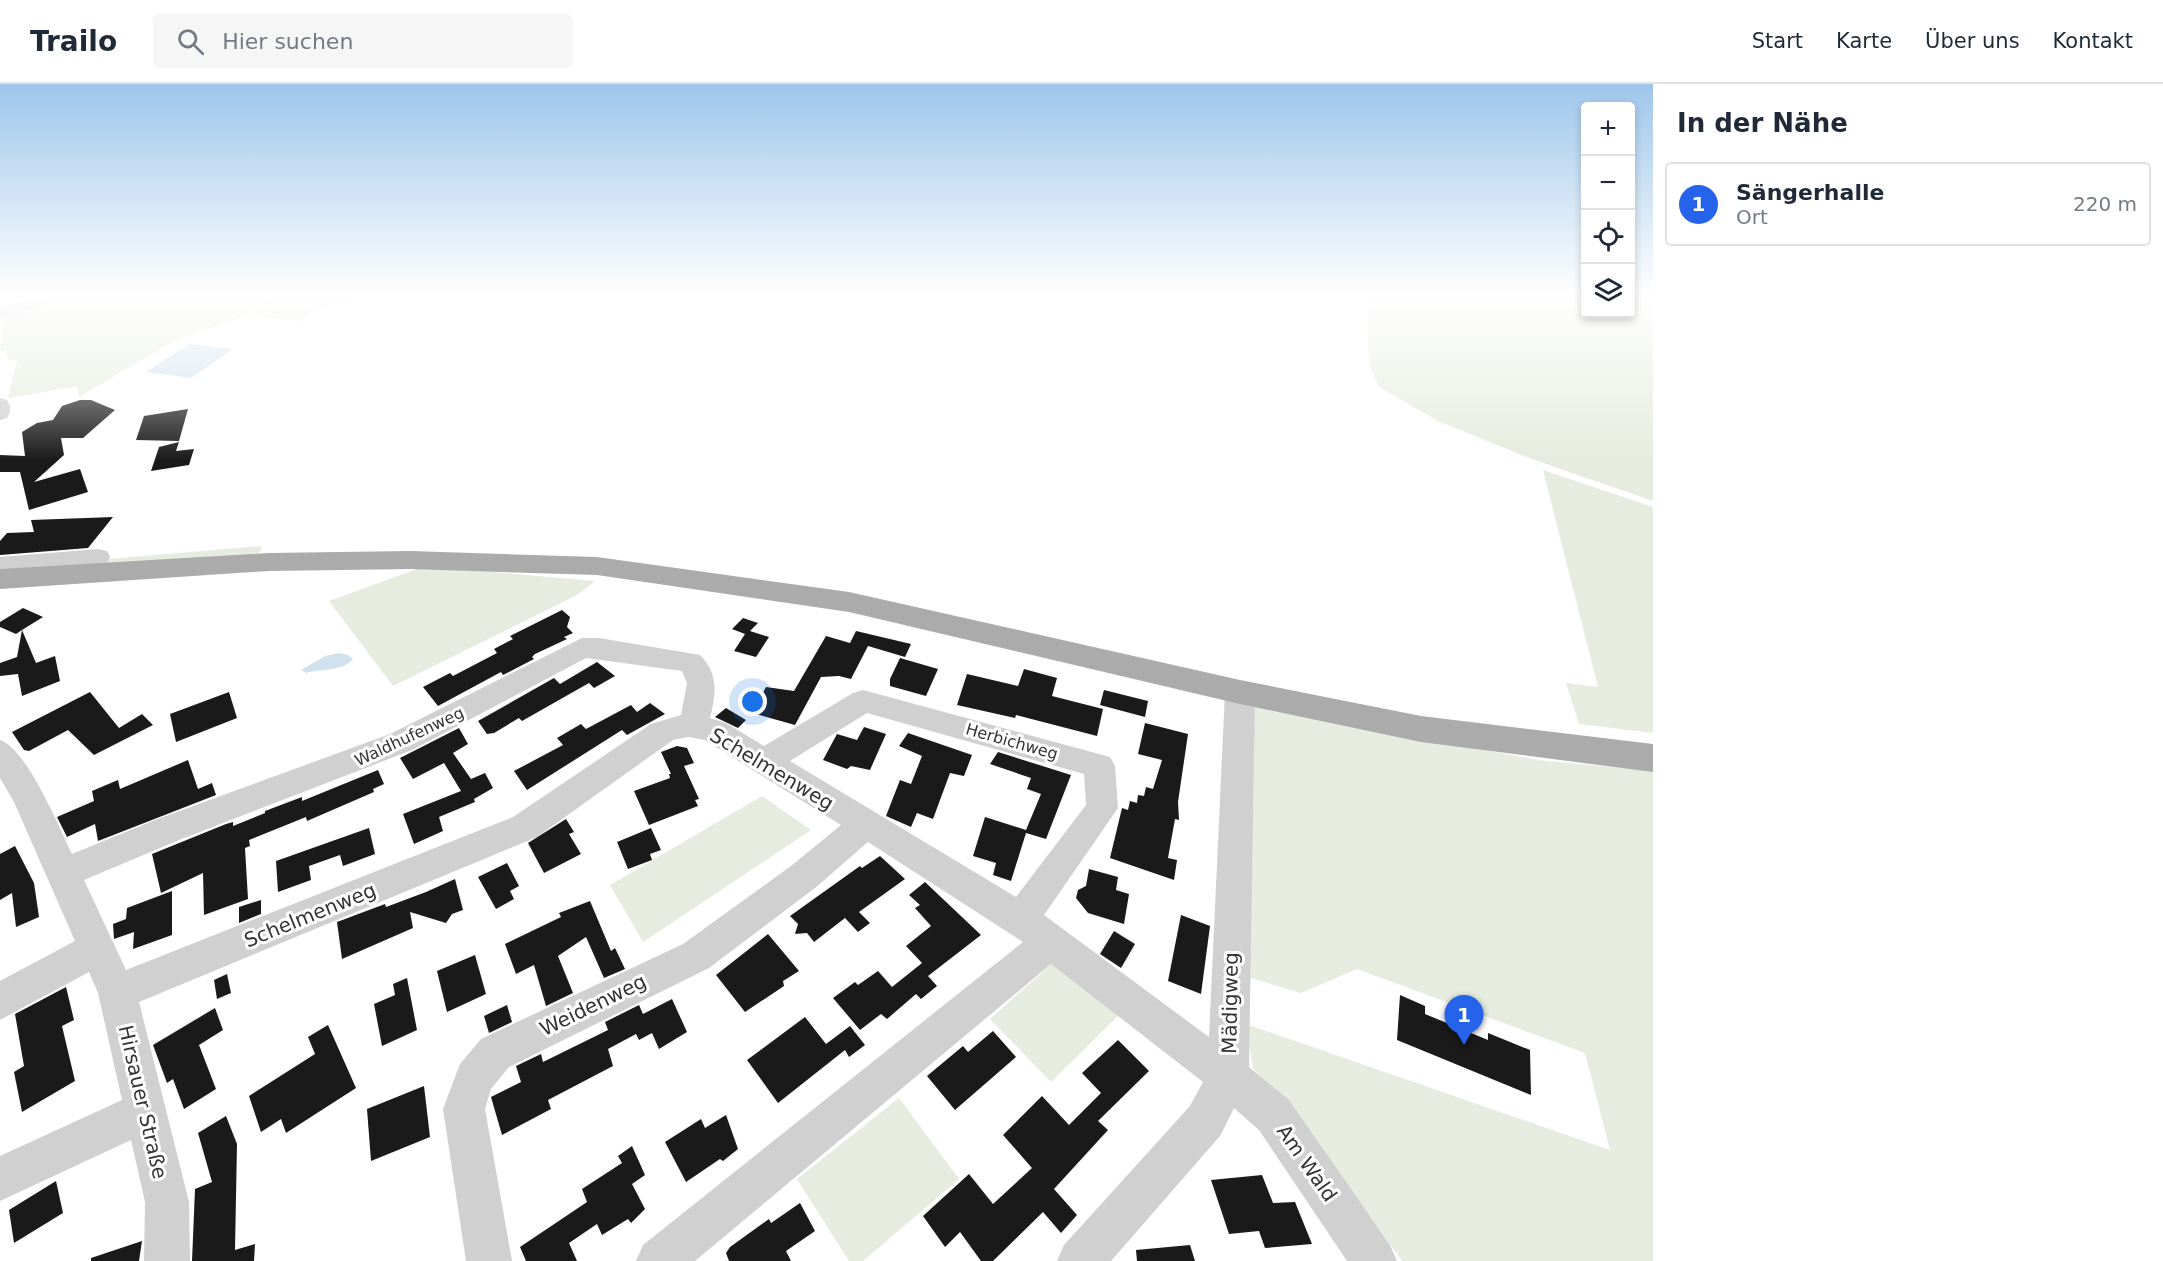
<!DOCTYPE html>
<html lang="de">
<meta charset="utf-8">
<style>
body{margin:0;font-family:"DejaVu Sans",sans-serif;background:#f6f6f7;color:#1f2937}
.controls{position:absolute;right:18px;top:18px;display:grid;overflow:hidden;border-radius:6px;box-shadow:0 3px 9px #0003}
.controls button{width:54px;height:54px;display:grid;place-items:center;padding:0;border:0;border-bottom:2px solid #e0e1e3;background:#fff;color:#1f2937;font:30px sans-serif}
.you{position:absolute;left:753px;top:618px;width:21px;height:21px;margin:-15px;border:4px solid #fff;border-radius:50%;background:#1a73e8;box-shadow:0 0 0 9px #1a73e833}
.badge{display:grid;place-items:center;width:39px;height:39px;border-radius:50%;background:#2563eb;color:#fff;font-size:20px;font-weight:700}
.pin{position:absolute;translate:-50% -50px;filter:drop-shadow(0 2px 3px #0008)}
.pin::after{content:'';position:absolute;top:32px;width:21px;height:18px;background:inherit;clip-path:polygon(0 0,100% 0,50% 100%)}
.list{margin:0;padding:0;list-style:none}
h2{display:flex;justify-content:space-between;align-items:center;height:78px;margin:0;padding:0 24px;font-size:26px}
h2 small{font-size:20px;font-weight:400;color:#747a83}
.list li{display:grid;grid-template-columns:39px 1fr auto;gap:18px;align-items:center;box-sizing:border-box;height:84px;margin:0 12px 12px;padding:0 12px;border:2px solid #e0e1e3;border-radius:6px}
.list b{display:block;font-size:22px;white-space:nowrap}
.list p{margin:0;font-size:20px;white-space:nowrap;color:#747a83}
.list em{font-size:20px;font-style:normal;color:#747a83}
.icon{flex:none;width:33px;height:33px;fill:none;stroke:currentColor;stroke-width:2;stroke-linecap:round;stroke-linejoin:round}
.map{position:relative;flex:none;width:1653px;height:1177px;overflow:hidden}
header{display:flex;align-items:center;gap:36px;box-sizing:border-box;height:84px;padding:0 30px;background:#fff;border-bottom:2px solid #e0e1e3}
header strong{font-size:28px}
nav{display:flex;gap:33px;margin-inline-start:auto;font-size:21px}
.search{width:420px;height:54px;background:#f6f6f7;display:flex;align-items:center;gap:15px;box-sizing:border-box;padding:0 21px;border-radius:6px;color:#747a83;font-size:22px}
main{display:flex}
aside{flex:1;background:#fff}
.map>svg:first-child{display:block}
.green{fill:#e6ecdf}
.water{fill:#cfe2ee}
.building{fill:#1a1a1a}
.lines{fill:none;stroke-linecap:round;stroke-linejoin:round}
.minor{fill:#d0d0d0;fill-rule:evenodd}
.major{fill:#ababab;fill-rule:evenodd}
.labels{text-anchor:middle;stroke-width:6;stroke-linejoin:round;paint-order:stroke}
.street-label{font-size:16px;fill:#333;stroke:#fff}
.near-street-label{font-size:20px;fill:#333;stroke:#fff}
</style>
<header>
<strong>Trailo</strong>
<div class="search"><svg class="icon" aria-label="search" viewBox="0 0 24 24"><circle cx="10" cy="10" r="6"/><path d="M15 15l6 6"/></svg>Hier suchen</div>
<nav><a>Start</a><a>Karte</a><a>Über uns</a><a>Kontakt</a></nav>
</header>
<main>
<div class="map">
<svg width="1653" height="1177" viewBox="0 0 1653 1177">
<rect width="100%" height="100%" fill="#fff"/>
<g class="green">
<polygon points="57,212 260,212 268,214 266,212 359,212 347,221 331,220 300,237 250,232 267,214 248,232 177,255 79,313 78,302 8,314 17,276 8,276 6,266 0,267 3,238 7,233"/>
<polygon points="1367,212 1585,212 1586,230 1630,230 1631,212 1653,212 1653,417 1529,374 1438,337 1379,303 1369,280"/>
<polygon points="1543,386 1653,423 1653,649 1579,640 1566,599 1598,603"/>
<polygon points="262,462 258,472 0,490 0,484"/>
<polygon points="425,482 595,497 577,511 393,602 329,517"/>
<polygon points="1252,622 1538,676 1653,687 1653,1177 1402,1177 1319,1061 1253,984 1246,940 1610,1066 1585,969 1357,885 1301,909 1241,891"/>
<polygon points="762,712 811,746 643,858 610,801"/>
<polygon points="1058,874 1119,931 1051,998 990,935"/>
<polygon points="899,1014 959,1095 863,1177 849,1177 797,1095"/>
</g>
<g class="water">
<polygon points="189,260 233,265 191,294 146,288"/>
<path d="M339 569 348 571 353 575C342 588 322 584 306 589L301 586 325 572Z"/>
</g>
<g class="building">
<polygon points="80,316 91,316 115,326 83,354 61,354 64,371 34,398 80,385 88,408 29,426 20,388 0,388 0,371 25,372 22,348 37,339 53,336 62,322"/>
<polygon points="188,325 179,357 136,356 144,332"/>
<polygon points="179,358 176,367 194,365 189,381 151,387 159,363"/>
<polygon points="113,433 88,464 0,471 0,457 7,449 34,448 31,436"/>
<polygon points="23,524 43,533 22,546 36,579 55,572 60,597 22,612 18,590 0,592 0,579 17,573 22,546 16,550 0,543 0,538"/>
<polygon points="562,526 570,533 567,543 573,549 564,553 567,555 535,570 532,573 534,575 503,591 501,588 438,622 423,603 450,589 453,592 497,569 494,565 513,555 510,552"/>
<polygon points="743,534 758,539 750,547 769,553 756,573 734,567 745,550 732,545"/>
<polygon points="856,547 911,560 905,573 868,562 851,595 839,592 821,593 795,641 752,629 766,603 794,607 826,552 850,559"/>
<polygon points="900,574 938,585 926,612 890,602 890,595"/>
<polygon points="597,578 615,592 594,604 589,599 522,637 519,634 494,649 487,650 478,637 554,594 560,600"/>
<polygon points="1024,585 1057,594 1052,612 1103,625 1097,652 1016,631 1015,634 957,621 967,590 1018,602"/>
<polygon points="1104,606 1148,617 1145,633 1100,621"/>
<polygon points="90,608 119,644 142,630 153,641 94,671 68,646 29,667 24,666 12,648"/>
<polygon points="229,608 237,634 176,658 170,630"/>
<polygon points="650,619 665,630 627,651 622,646 527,706 514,687 563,661 557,654 581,640 586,645 631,621 637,628"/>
<polygon points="726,624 746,636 738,644 715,633"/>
<polygon points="1145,639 1188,650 1178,718 1179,736 1175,735 1168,774 1177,776 1174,796 1110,774 1122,724 1128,726 1130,717 1137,719 1138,711 1144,712 1146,703 1153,705 1162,676 1138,670"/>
<polygon points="864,643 886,650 870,686 851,682 847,685 823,676 837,650 857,656"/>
<polygon points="459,644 468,660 453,669 471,695 485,689 493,704 474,715 475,718 439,733 443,747 414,760 403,730 461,707 444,679 413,695 400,674"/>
<polygon points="908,649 972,671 964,692 950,689 933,735 917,729 911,743 886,732 900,696 911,700 922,672 899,662"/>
<polygon points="677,662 687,664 694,679 684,682 699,715 695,716 698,722 649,741 634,707 670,694 669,690 671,690 661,668"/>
<polygon points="998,668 1071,691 1046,755 1026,749 1011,797 993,791 996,779 973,772 985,733 1026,746 1041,710 1027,705 1031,694 990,680"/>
<polygon points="188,676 198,705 212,699 216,711 98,757 95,740 67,753 57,733 94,717 92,707 118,696 120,705"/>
<polygon points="378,686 384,700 373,705 374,708 307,737 306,733 249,756 250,762 245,764 248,815 204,831 203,789 161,809 152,770 226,740 233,738 233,742 265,729 265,727 302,713 302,717"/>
<polygon points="566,735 574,748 569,750 581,770 544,789 528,759"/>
<polygon points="369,744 375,770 343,782 340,771 309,782 311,796 278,808 276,777"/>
<polygon points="651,744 661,766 650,770 652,776 628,785 617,758"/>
<polygon points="15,762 34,799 39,833 16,843 12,809 0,816 0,770"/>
<polygon points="880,772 905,795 859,828 870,839 858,848 845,834 814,858 807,849 795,850 798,840 790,832 860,782 862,784"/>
<polygon points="507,779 519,802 510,807 514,815 496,825 478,793"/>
<polygon points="1089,785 1118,793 1116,806 1129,810 1124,840 1088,829 1076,814 1078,806 1086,802"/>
<polygon points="455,795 463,826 452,830 446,839 410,828 413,844 342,875 337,838 385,820 386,823 426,808"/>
<polygon points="925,798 981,851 928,892 937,902 921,915 916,910 887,935 881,930 860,946 833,914 855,898 858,901 878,887 892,903 922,879 906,862 931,842 915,824 920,821 909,811"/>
<polygon points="172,807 172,851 133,865 134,848 114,855 113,840 126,835 127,824"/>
<polygon points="261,816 261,830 239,839 239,823"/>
<polygon points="590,817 611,867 615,864 625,885 604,894 586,853 558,872 573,909 546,922 534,881 516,890 505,860 561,833 559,829"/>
<polygon points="1181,831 1210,842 1201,910 1168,897"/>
<polygon points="1114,847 1135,860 1121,884 1100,870"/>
<polygon points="768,850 799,887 783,897 784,902 745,928 716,891"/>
<polygon points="475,871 486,910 447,928 437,887"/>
<polygon points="227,890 231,909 217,915 214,896"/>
<polygon points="407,894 417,946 382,962 374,920 395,911 393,900"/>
<polygon points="66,903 74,936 62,942 75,997 22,1028 14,988 24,982 15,930"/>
<polygon points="1400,911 1425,922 1425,930 1488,956 1488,949 1530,966 1531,1011 1397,956"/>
<polygon points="672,915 687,948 659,965 652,949 639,956 636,950 608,965 613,982 548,1016 551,1025 502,1051 491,1013 521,998 516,982 541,970 543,978 608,946 605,938 639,921 643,930"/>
<polygon points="507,921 512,938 489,949 484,932"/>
<polygon points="215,924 223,946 199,961 216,1005 184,1025 173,995 167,999 153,961"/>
<polygon points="805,933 826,960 850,942 865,961 849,973 845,966 778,1019 747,976"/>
<polygon points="328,941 356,1004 286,1049 281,1035 261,1048 249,1012 315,970 308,953"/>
<polygon points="993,947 1016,973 955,1026 927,992 963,962 968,968"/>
<polygon points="1118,956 1149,987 1098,1037 1108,1046 1054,1105 1077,1131 1061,1149 1043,1128 993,1177 981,1177 960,1148 945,1163 923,1132 969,1090 993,1120 1032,1084 1003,1051 1042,1012 1069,1041 1101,1009 1082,989"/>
<polygon points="424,1002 430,1053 371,1077 367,1025"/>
<polygon points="726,1031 738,1065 723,1077 720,1075 686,1098 665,1058 701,1035 705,1044"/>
<polygon points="226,1032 237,1060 235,1166 255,1160 254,1177 192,1177 195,1105 212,1098 198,1049"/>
<polygon points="632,1062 645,1091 632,1100 645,1125 631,1139 628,1135 602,1151 597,1140 569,1159 577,1177 526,1177 520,1163 587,1118 582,1105 622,1079 618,1072"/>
<polygon points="1262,1091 1273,1119 1295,1118 1312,1160 1265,1164 1259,1147 1229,1150 1211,1096"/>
<polygon points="56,1097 63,1129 14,1159 9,1126"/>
<polygon points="800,1119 815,1147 786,1167 791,1177 729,1177 726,1169 730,1163 769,1135 771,1139"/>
<polygon points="142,1157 139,1177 91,1177 91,1174"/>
<polygon points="1190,1161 1195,1177 1137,1177 1136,1166"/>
</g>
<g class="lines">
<g class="minor">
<polygon points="37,212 61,212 59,216 0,235 0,224"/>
<path d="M0 314 7 316C11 322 11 328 7 334L0 336Z"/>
<polygon points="98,465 107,467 110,473 107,479 0,489 0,473"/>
<path d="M582 554H599L700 571C719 590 716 610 710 634L726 639 764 662 853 609 863 606 1110 673 1115 682 1118 724 1044 831 1209 953 1225 608 1230 600 1240 597 1250 600 1255 608 1249 983 1289 1016 1390 1161 1397 1177H1347L1259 1046 1234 1024 1220 1052 1111 1177H1057L1064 1161 1190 1022 1203 998 1051 880 695 1177H636L643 1161 1023 858 868 758 815 804 709 884 509 983 491 1005 485 1025 512 1177H466L443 1025 460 980 481 955 683 860 791 782 841 741 705 656 688 653 673 656 537 753 139 918 189 1118 190 1177H144L145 1118 131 1056 0 1117V1072L122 1016 98 909 89 888 0 936V897L75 857 14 718 0 694V656C27 665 59 743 72 770L155 736 390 650ZM586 574 682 587 687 599 681 631 651 640 513 733 126 886 84 796 179 756 412 666ZM867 629 1084 690 1086 721 1016 813 790 677Z"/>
</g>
<polygon class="major" points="411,467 597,473 849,508 1240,596 1421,632 1653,660 1653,688 1421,658 1240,620 849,528 597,491 411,485 269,487 0,505 0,485 269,469"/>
</g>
<linearGradient id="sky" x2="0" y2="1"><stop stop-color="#9ec6ea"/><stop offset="0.56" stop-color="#fff"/><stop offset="1" stop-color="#fff" stop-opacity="0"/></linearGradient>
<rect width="1653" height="377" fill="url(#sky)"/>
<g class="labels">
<g class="street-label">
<text transform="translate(409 652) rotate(-25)" y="6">Waldhufenweg</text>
<text transform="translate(1012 657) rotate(16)" y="6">Herbichweg</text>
</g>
<g class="near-street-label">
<text transform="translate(772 685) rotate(31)" y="7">Schelmenweg</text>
<text transform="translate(310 831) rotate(-22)" y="7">Schelmenweg</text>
<text transform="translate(1230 919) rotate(-89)" y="7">Mädigweg</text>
<text transform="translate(593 921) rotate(-26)" y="7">Weidenweg</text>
<text transform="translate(143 1018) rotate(77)" y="7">Hirsauer Straße</text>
<text transform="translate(1307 1079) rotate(55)" y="7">Am Wald</text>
</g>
</g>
</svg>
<div class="controls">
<button>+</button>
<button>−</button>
<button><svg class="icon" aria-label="locate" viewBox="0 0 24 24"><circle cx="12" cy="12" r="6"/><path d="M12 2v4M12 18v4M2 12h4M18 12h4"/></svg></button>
<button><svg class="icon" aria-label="layers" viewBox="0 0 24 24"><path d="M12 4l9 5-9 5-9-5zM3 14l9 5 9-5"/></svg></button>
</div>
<div class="you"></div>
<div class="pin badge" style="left:1464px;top:961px">1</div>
</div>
<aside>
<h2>In der Nähe<small></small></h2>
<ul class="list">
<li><span class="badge">1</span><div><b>Sängerhalle</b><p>Ort</p></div><em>220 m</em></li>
</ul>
</aside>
</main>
